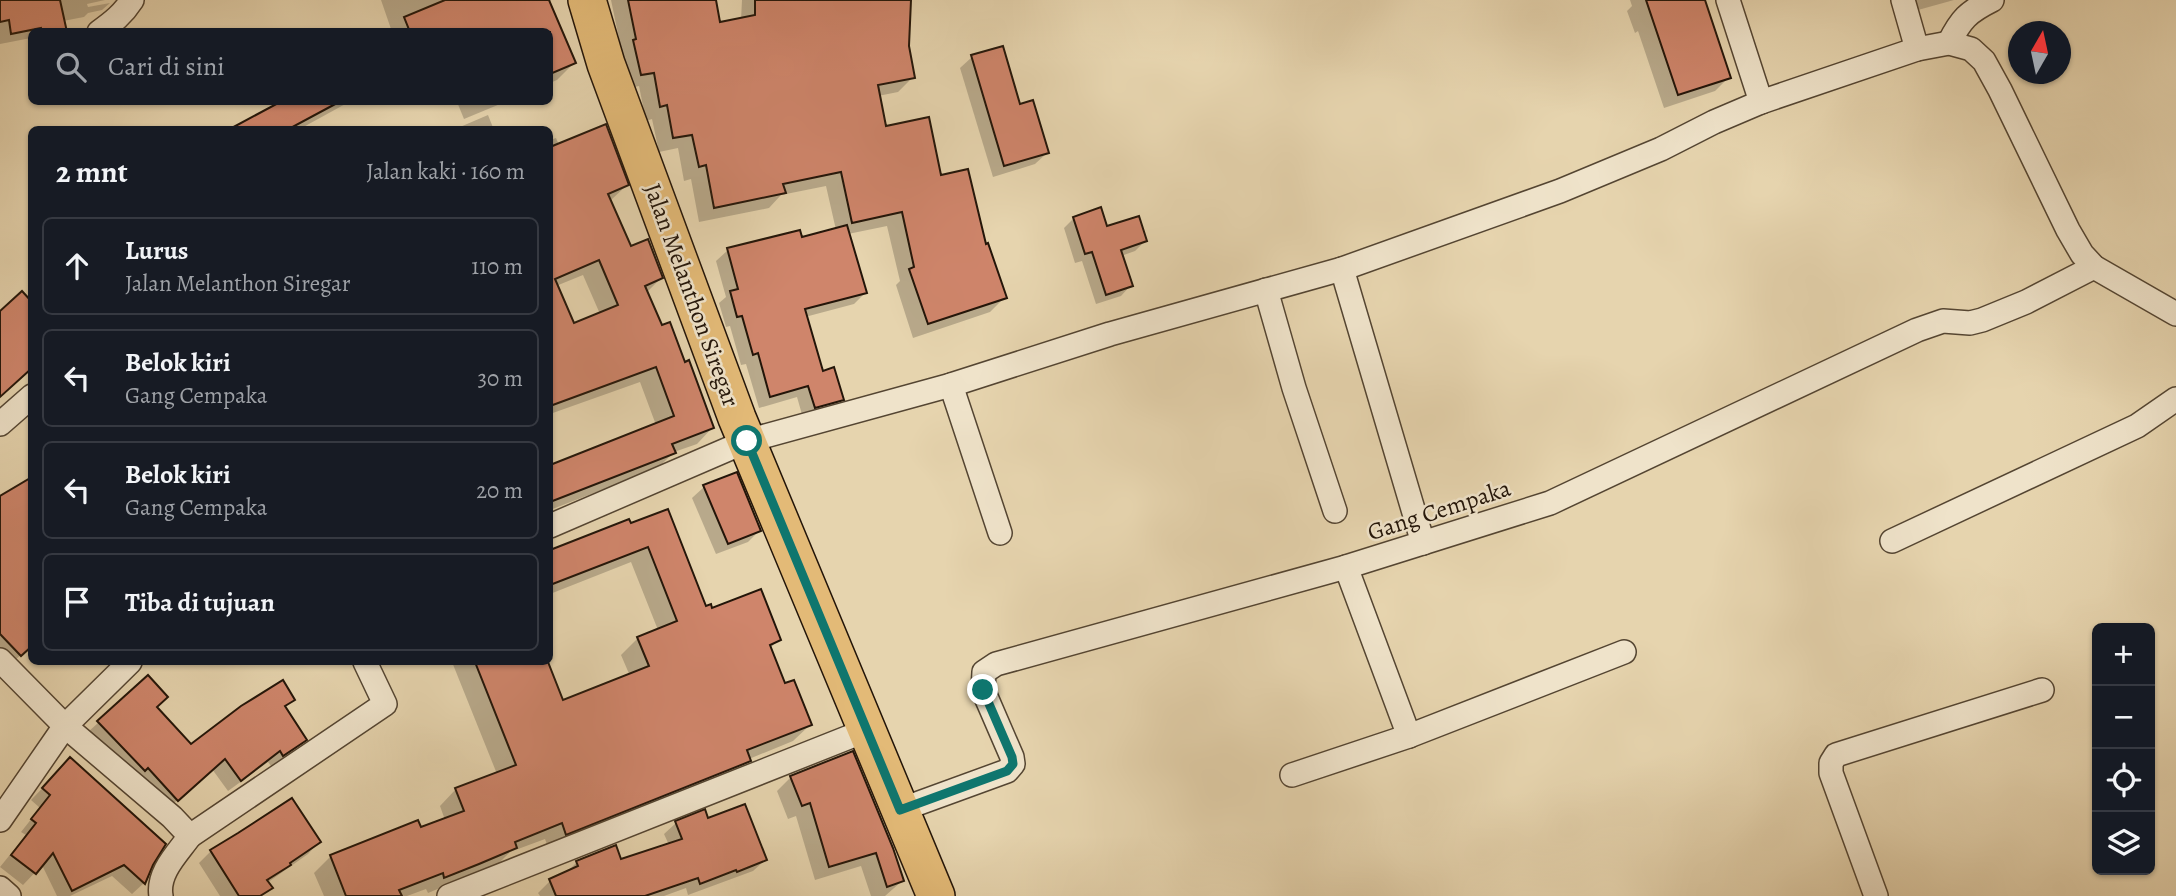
<!DOCTYPE html>
<html lang="id">
<meta charset="utf-8">
<style>
body{margin:0;font-family:Alegreya,serif;background:#20242c;color:#f1f3f6}
.controls{position:absolute;right:21px;bottom:21px;display:grid;overflow:hidden;border-radius:10px;box-shadow:0 2px 5px #0004}
.controls button{width:63px;height:63px;display:grid;place-items:center;padding:0;border:0;border-bottom:2px solid #363941;background:#171b24;color:#f1f3f6;font:35px sans-serif}
.compass{position:absolute;left:2008px;top:21px;width:63px;height:63px;border-radius:50%;background:#171b24;box-shadow:0 2px 5px #0004;rotate:9deg}
.stop{position:absolute;width:21px;height:21px;margin:-16px;border:5px solid #0f766e;border-radius:50%;background:#fff}
.stop.end{background:#0f766e;border-color:#fff;box-shadow:0 2px 7px #0008}
.list{margin:0;padding:0;list-style:none}
h2{display:flex;justify-content:space-between;align-items:center;height:91px;margin:0;padding:0 28px;font-size:30px}
h2 small{font-size:23px;font-weight:400;color:#9ea1a6}
.list li{display:grid;grid-template-columns:46px 1fr auto;gap:21px;align-items:center;box-sizing:border-box;height:98px;margin:0 14px 14px;padding:0 14px;border:2px solid #363941;border-radius:10px}
.list b{display:block;font-size:26px;white-space:nowrap}
.list p{margin:0;font-size:23px;white-space:nowrap;color:#9ea1a6}
.list em{font-size:23px;font-style:normal;color:#9ea1a6}
.icon{flex:none;width:38px;height:38px;fill:none;stroke:currentColor;stroke-width:2;stroke-linecap:round;stroke-linejoin:round}
.map{position:relative;flex:none;width:2176px;height:896px;overflow:hidden}
.search{position:absolute;background:#171b24;box-shadow:0 2px 5px #0004;left:28px;top:28px;width:525px;height:77px;display:flex;align-items:center;gap:18px;box-sizing:border-box;padding:0 24px;border-radius:10px;color:#9ea1a6;font-size:26px}
.panel{position:absolute;background:#171b24;box-shadow:0 2px 5px #0004;left:28px;top:126px;width:525px;height:539px;border-radius:10px}
.map>svg:first-child{display:block}
.shadow{fill:#0003;fill-rule:evenodd}
.building{fill:#cf856b;stroke:#231509;stroke-width:2;fill-rule:evenodd}
.lines{fill:none;stroke-linecap:round;stroke-linejoin:round}
.minor-casing{stroke:#544532;stroke-width:26}
.primary-casing{stroke:#231509;stroke-width:40}
.minor{stroke:#efe3ca;stroke-width:23}
.primary{stroke:#e3ba77;stroke-width:37}
.route{stroke:#0f766e;stroke-width:9}
.labels{text-anchor:middle;stroke-width:5;stroke-linejoin:round;paint-order:stroke}
.street-label{font-size:24px;fill:#231509;stroke:#efe3ca}
</style>
<div class="map">
<svg width="2176" height="896" viewBox="0 0 2176 896">
<rect width="100%" height="100%" fill="#e6d4ae"/>
<filter id="stains"><feTurbulence type="fractalNoise" baseFrequency=".00286" numOctaves="4"/><feColorMatrix values="0 0 0 0 .2 0 0 0 0 .09 0 0 0 0 .02 0 0 0 .5 -.17"/></filter>
<radialGradient id="worn" r=".72"><stop offset=".6" stop-color="#630" stop-opacity="0"/><stop offset="1" stop-color="#630" stop-opacity=".3"/></radialGradient>
<g class="shadow">
<polygon points="0,0 105,0 87,4 88,7 110,3 102,10 88,13 84,17 63,21 64,32 32,32 32,42 31,38 0,44"/>
<polygon points="381,0 551,0 548,3 574,63 557,80 550,83 550,32 387,32 391,29"/>
<polygon points="611,0 714,0 719,24 741,20 742,0 909,0 907,46 913,77 898,92 878,96 885,128 940,177 984,246 1005,297 990,312 913,338 896,285 900,281 887,226 848,234 865,293 854,304 805,317 822,373 842,399 830,411 803,418 797,397 759,408 746,364 741,365 730,326 726,327 719,303 726,297 716,261 728,250 801,239 836,230 826,186 781,195 769,208 699,222 691,179 684,181 678,148 659,152 652,119 646,121 639,86 626,89 622,53"/>
<polygon points="1630,0 1705,0 1703,2 1729,77 1715,91 1664,108 1638,31 1635,33 1627,11 1632,6"/>
<polygon points="1915,0 1954,0 1918,10"/>
<polygon points="972,57 1019,106 1047,153 1035,164 993,177 960,68"/>
<polygon points="282,102 349,102 298,130 230,130"/>
<polygon points="457,102 505,102 464,119"/>
<polygon points="488,115 494,130 453,130"/>
<path d="M556 138 559 145 627 185 610 201 630 248 661 278 646 293 712 428 697 444 674 452 658 468 550 510V466L656 425 640 382 550 414V140ZM583 275 600 314 573 325 556 286Z"/>
<polygon points="1074,218 1145,241 1135,251 1121,256 1131,285 1121,296 1096,304 1082,261 1075,263 1064,228"/>
<polygon points="704,487 759,531 748,542 716,554 692,498"/>
<polygon points="0,498 32,644 6,669 0,663"/>
<polygon points="628,521 705,608 779,640 769,649 784,686 810,725 793,741 749,759 749,760 733,777 549,850 545,839 510,852 498,864 428,893 426,889 407,896 324,896 314,873 331,856 420,830 445,820 440,806 456,789 497,774 452,662 546,662 562,702 630,676 621,655 638,638 658,630 631,562 550,594 550,552"/>
<polygon points="293,700 285,708 305,739 293,751 271,766 268,762 228,791 212,769 165,811 87,733 99,722 155,708 190,746"/>
<polygon points="852,753 902,881 885,896 871,896 861,866 815,880 796,816 788,819 777,791 791,777"/>
<polygon points="59,771 144,883 132,894 112,876 70,896 57,896 42,865 23,885 0,867 26,835 21,832 40,808 31,800"/>
<polygon points="707,820 765,860 753,871 688,895 686,888 664,896 540,896 538,893 550,881 565,874 577,862 620,861 669,845 664,834 676,823"/>
<polygon points="239,835 319,842 308,854 267,883 270,888 262,896 220,896 199,863 211,851"/>
</g>
<g class="building">
<polygon points="0,0 60,0 67,32 42,32 41,28 11,34 9,20 0,22"/>
<polygon points="445,0 549,0 576,63 550,74 550,32 410,32 404,17"/>
<polygon points="628,0 716,0 720,22 755,15 755,0 911,0 909,46 915,78 878,85 886,126 929,117 941,175 968,169 986,244 988,243 1007,298 928,324 909,269 914,267 902,212 852,223 841,172 783,184 786,193 714,208 706,165 699,167 692,135 673,138 667,105 660,107 654,73 641,75 633,40 636,39"/>
<polygon points="1646,0 1705,0 1731,78 1678,95"/>
<polygon points="1003,46 1020,104 1033,100 1049,153 1004,166 971,55"/>
<polygon points="280,102 339,102 287,130 228,130"/>
<path d="M606 124 629 185 608 194 631 246 648 239 663 278 645 286 662 325 670 322 685 362 689 360 714 428 672 444 676 453 550 502V465L674 416 656 367 550 406V147ZM599 260 618 305 574 323 555 279Z"/>
<polygon points="1101,207 1107,226 1139,216 1147,241 1121,250 1133,286 1106,295 1092,252 1085,254 1073,217"/>
<polygon points="847,225 867,293 805,309 823,371 834,367 844,400 815,408 808,386 770,397 758,353 753,355 742,316 737,317 730,291 738,289 727,248 800,230 802,237"/>
<polygon points="22,291 32,302 32,368 0,397 0,311"/>
<polygon points="737,472 761,531 728,544 703,485"/>
<polygon points="32,477 32,646 21,656 0,634 0,496"/>
<polygon points="668,509 706,606 711,604 712,608 761,589 781,640 770,645 785,683 794,680 812,725 747,750 751,761 566,835 562,823 515,842 517,848 479,864 444,878 443,873 399,890 402,896 346,896 330,855 418,820 421,827 464,811 455,788 516,765 475,662 548,662 563,700 649,666 637,637 677,621 648,547 550,585 550,550 629,519 631,523"/>
<polygon points="148,675 168,697 157,707 191,744 241,706 283,680 295,700 285,706 307,740 283,756 280,751 241,781 225,759 178,801 148,768 145,771 97,721"/>
<polygon points="853,751 893,848 904,881 887,887 876,853 829,867 810,803 802,806 790,776"/>
<polygon points="70,757 166,844 153,865 145,884 124,865 72,891 53,853 36,874 11,855 36,823 31,819 50,795 42,788"/>
<polygon points="292,798 321,842 290,863 291,865 267,880 273,888 260,896 239,896 210,850 238,833"/>
<polygon points="745,804 767,860 737,872 736,870 700,884 698,878 645,896 556,896 549,879 578,866 576,861 616,845 621,859 682,839 675,821 705,809 708,818"/>
</g>
<g class="lines">
<g class="minor-casing">
<g id="minor">
<polyline points="1728,0 1761,102"/>
<polyline points="1903,0 1917,49"/>
<path d="M99 32C113 22 123 14 132 0"/>
<path d="M1949 43C1961 19 1968 12 1992 0"/>
<polyline points="1342,269 1423,543"/>
<polyline points="1266,290 1294,388 1335,511"/>
<polyline points="951,385 1000,533"/>
<polyline points="0,424 32,396"/>
<polyline points="550,526 747,441 951,385 1110,334 1342,269 1560,191 1661,149 1714,122 1761,102 1917,49 1949,43 1971,49 1984,61 2000,90 2068,230 2082,254 2094,267 2176,314"/>
<polyline points="1892,541 2137,426 2176,399"/>
<polyline points="1346,567 1409,736"/>
<polyline points="0,660 65,726 172,817 190,836 385,704 365,662"/>
<polyline points="1292,775 1409,736 1624,652"/>
<polyline points="900,810 1007,771 1013,764 1012,757 983,690 984,672 996,664 1346,567 1550,503 1917,330 1943,321 1970,323 1982,320 2026,302 2094,267"/>
<polyline points="0,820 65,726 130,662"/>
<polyline points="0,888 9,896"/>
<path d="M161 896C157 873 177 854 190 836"/>
<polyline points="449,896 867,730"/>
<polyline points="1876,896 1831,773 1831,763 1836,755 2042,690"/>
</g>
</g>
<g class="primary-casing">
<polyline id="primary" points="587,0 606,64 737,418 936,896"/>
</g>
<use href="#minor" class="minor"/>
<use href="#primary" class="primary"/>
</g>
<g class="lines">
<polyline class="route" points="747,441 900,810 1007,771 1013,764 1012,757 983,690"/>
</g>
<g class="labels">
<g class="street-label">
<text transform="translate(692 295) rotate(70)" y="8">Jalan Melanthon Siregar</text>
<text transform="translate(1439 510) rotate(-18)" y="8">Gang Cempaka</text>
</g>
</g>
<rect width="100%" height="100%" filter="url(#stains)"/>
<rect width="100%" height="100%" fill="url(#worn)"/>
</svg>
<div class="controls">
<button>+</button>
<button>−</button>
<button><svg class="icon" aria-label="locate" viewBox="0 0 24 24"><circle cx="12" cy="12" r="6"/><path d="M12 2v4M12 18v4M2 12h4M18 12h4"/></svg></button>
<button><svg class="icon" aria-label="layers" viewBox="0 0 24 24"><path d="M12 4l9 5-9 5-9-5zM3 14l9 5 9-5"/></svg></button>
</div>
<svg class="compass" viewBox="-18 -18 36 36"><path d="M0-13l5 13h-10z" fill="#e53935"/><path d="M0 13l5-13h-10z" fill="#9ea1a6"/></svg>
<div class="stop" style="left:747px;top:441px"></div>
<div class="stop end" style="left:983px;top:690px"></div>
<div class="search"><svg class="icon" aria-label="search" viewBox="0 0 24 24"><circle cx="10" cy="10" r="6"/><path d="M15 15l6 6"/></svg>Cari di sini</div>
<section class="panel">
<h2>2 mnt<small>Jalan kaki · 160 m</small></h2>
<ul class="list">
<li><svg class="icon" aria-label="ahead" viewBox="0 0 24 24"><path d="M12 20V5M6 11l6-6 6 6"/></svg><div><b>Lurus</b><p>Jalan Melanthon Siregar</p></div><em>110 m</em></li>
<li><svg class="icon" aria-label="left" viewBox="0 0 24 24"><path d="M17 20v-9H6M10 6l-5 5 5 5"/></svg><div><b>Belok kiri</b><p>Gang Cempaka</p></div><em>30 m</em></li>
<li><svg class="icon" aria-label="left" viewBox="0 0 24 24"><path d="M17 20v-9H6M10 6l-5 5 5 5"/></svg><div><b>Belok kiri</b><p>Gang Cempaka</p></div><em>20 m</em></li>
<li><svg class="icon" aria-label="arrive" viewBox="0 0 24 24"><path d="M6 21V4h12l-3 4 3 4H6"/></svg><div><b>Tiba di tujuan</b></div></li>
</ul>
</section>
</div>
